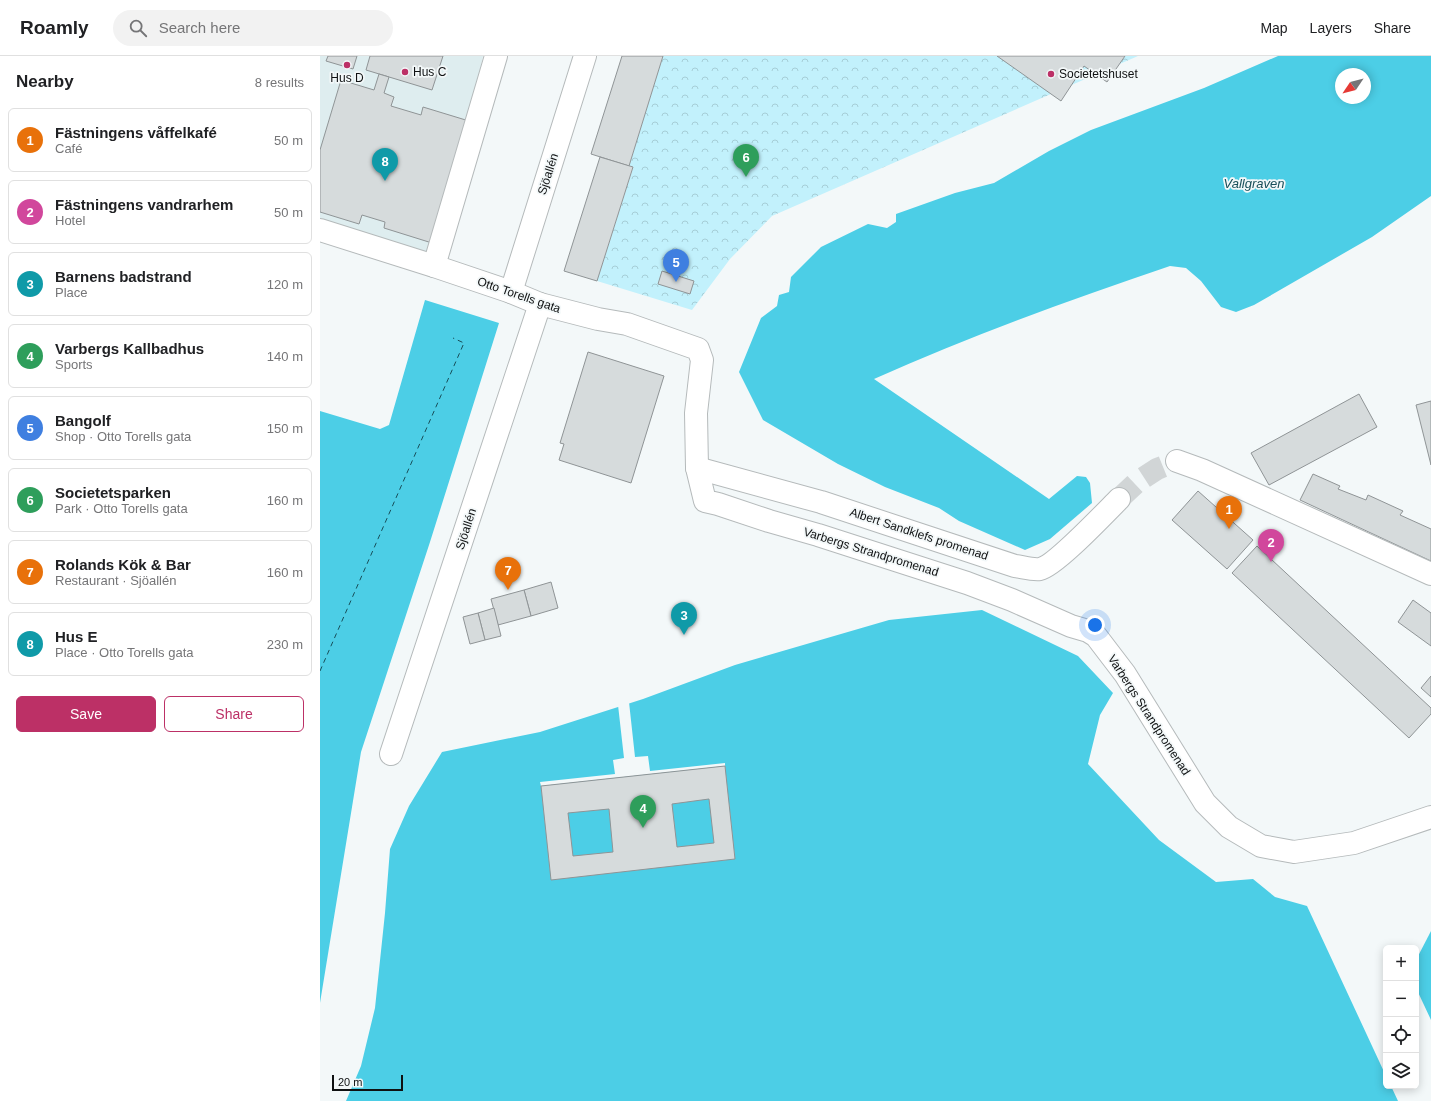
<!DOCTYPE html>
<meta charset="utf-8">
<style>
body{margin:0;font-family:Helvetica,sans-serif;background:#f2f2f2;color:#202124}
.controls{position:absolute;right:12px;bottom:12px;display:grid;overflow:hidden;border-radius:6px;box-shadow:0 2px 10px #0003}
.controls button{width:36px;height:36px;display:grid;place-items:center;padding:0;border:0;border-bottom:1px solid #e0e0e0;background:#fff;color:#202124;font:20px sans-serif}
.compass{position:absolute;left:1015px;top:12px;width:36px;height:36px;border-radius:50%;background:#fff;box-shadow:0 2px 10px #0003;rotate:235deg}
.scale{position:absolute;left:12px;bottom:10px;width:71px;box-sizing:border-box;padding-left:4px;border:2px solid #0f1112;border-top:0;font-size:11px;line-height:14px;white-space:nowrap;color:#0f1112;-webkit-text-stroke:3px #f3f8f9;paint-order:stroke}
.you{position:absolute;left:775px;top:569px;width:14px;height:14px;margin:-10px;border:3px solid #fff;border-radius:50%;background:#1a73e8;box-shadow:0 0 0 6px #1a73e833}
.badge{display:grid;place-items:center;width:26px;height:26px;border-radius:50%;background:#bc3066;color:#fff;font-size:13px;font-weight:700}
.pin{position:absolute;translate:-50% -33px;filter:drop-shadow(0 1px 2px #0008)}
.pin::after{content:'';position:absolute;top:21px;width:14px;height:12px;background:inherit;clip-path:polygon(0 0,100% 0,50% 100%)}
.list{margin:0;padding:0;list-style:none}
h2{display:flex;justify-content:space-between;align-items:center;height:52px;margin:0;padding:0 16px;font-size:17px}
h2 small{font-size:13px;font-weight:400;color:#757577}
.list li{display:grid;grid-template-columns:26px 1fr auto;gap:12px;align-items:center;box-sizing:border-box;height:64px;margin:0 8px 8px;padding:0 8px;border:1px solid #e0e0e0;border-radius:6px}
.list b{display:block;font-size:15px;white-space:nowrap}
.list p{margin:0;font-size:13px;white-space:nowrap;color:#757577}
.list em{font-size:13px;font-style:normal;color:#757577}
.actions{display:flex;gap:8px;padding:12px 16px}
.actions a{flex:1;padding:9px 0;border:1px solid #bc3066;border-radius:6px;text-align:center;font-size:14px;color:#bc3066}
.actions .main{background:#bc3066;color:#fff}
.icon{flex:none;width:22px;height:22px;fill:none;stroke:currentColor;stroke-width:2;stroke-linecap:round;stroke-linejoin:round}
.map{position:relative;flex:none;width:1111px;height:1045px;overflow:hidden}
header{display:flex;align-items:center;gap:24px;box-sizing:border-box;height:56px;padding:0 20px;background:#fff;border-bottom:1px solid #e0e0e0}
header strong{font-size:19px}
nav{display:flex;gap:22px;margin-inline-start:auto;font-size:14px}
.search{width:280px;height:36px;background:#f2f2f2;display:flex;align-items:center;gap:10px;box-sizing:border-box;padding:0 14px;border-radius:22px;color:#757577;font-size:15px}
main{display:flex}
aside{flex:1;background:#fff}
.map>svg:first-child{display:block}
.built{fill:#deedef}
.forest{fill:url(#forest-crowns)}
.water{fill:#4ccee6;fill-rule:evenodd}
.pier{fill:#f3f8f9}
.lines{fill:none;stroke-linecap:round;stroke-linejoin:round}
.ferry{stroke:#184f5a;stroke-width:1;stroke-dasharray:5 4;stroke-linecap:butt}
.building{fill:#d6dbdc;stroke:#8f9496;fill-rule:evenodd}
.street-tunnel{stroke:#d1d5d6;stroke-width:22;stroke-dasharray:22 11;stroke-linecap:butt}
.street-casing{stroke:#b5babb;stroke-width:24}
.street{stroke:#fff;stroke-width:22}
.poi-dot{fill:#bc3066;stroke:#f3f8f9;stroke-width:1.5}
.labels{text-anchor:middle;stroke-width:3.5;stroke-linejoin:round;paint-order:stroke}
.poi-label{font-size:12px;fill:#0f1112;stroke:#f3f8f9;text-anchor:start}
.street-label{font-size:12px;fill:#0f1112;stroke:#f3f8f9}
.water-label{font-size:13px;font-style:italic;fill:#184f5a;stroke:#f3f8f9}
</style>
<header>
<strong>Roamly</strong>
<div class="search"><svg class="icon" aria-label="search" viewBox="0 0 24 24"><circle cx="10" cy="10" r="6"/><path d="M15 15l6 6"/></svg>Search here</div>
<nav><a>Map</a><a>Layers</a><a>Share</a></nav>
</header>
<main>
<aside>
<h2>Nearby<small>8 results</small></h2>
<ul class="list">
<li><span class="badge" style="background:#e8710a">1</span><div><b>Fästningens våffelkafé</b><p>Café</p></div><em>50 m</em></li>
<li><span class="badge" style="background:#d1479c">2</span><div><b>Fästningens vandrarhem</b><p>Hotel</p></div><em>50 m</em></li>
<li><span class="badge" style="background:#0f9aa8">3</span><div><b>Barnens badstrand</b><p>Place</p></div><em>120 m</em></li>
<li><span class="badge" style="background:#2e9e5b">4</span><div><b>Varbergs Kallbadhus</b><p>Sports</p></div><em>140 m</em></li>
<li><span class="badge" style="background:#3f7fe0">5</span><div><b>Bangolf</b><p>Shop · Otto Torells gata</p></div><em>150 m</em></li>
<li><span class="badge" style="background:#2e9e5b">6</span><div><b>Societetsparken</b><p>Park · Otto Torells gata</p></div><em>160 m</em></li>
<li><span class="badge" style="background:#e8710a">7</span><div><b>Rolands Kök &amp; Bar</b><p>Restaurant · Sjöallén</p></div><em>160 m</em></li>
<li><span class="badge" style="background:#0f9aa8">8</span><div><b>Hus E</b><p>Place · Otto Torells gata</p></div><em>230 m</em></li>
</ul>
<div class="actions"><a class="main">Save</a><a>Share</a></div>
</aside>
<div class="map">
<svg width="1111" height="1045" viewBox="0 0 1111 1045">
<defs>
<pattern id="forest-crowns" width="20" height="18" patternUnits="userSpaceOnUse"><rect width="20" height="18" fill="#c2f1fc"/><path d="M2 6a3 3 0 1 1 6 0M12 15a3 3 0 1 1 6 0" fill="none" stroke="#a6ced7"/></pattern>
</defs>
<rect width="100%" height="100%" fill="#f3f8f9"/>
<polygon class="built" points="0,0 163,0 149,65 107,199 0,165"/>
<polygon class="forest" points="343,0 818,0 452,160 410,203 372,254 277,225 313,112 309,110"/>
<g class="water">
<path d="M958 0H1111V140L1052 181 934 249 916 256 901 251 881 225 866 212 850 210C750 244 650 280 554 323L729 443 757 420 766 421 770 427 772 447 730 483 705 494 639 465 619 452 565 431 518 408 443 364 419 316 441 262 457 250 459 239 469 236 471 221 501 191 548 168 567 172 576 166V158L635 137 674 127 729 95 771 74 884 32ZM1021 18H1045V42H1021Z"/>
<polygon points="105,244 179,267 110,486 41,696 0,947 0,355 60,373 69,369"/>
<polygon points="662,554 758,600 793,637 780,659 768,708 839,784 896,826 933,823 955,841 987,850 1066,1020 1066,1030 1071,1030 1078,1045 26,1045 41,1010 55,952 65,857 70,793 89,750 122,696 220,676 323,643 415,609 569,564"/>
<polygon points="1111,875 1111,964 1096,932 1096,904"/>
</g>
<polygon class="pier" points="309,646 315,701 328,700 330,715 405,707 405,710 221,730 220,726 295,718 293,704 304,702 298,649"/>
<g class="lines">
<polyline class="ferry" points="0,615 144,287 133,282"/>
</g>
<g class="building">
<polygon points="8,0 37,0 33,13 6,5"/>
<polygon points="50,0 123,0 112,34 46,14"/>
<polygon points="302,0 343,0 309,110 271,98"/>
<polygon points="677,0 805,0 787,26 764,10 741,45"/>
<polygon points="59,18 69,21 64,37 74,41 71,50 101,59 103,51 149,65 112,187 64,172 65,166 42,159 39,168 0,156 0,94 21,24 54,34"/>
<polygon points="280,101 313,111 277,225 244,215"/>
<polygon points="342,215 374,225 370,238 338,228"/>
<polygon points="268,296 344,320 311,427 239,404 244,388 240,387"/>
<polygon points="1039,338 1057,371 949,429 931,397"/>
<polygon points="1111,345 1111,409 1096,349"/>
<polygon points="993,418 1020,430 1018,433 1046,444 1048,439 1083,455 1080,459 1111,473 1111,505 980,444"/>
<polygon points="878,435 933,484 907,513 852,464"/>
<polygon points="937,490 1111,652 1111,658 1089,682 912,517"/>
<polygon points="231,526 238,552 211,560 204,534"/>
<polygon points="204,534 211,560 178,569 171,543"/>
<polygon points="1093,544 1111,557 1111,590 1078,566"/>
<polygon points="174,552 181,580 165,584 158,557"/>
<polygon points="158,557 165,584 150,588 143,561"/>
<polygon points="1111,620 1111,641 1101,632"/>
<path d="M405 710 415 803 231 824 221 730ZM389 743 394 787 357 791 352 748ZM289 753 293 796 253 800 248 757Z"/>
</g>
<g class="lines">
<polyline class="street-tunnel" points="799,443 817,426 837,413 857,405"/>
<g class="street-casing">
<g id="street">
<polyline points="176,0 114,210 191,236 220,248 278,263 307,268 378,293 382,304 376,357 377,412 385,445 398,448 449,465 498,479 647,527 692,544 751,570 768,575 776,580 805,618 885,747 909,771 941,790 974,796 1034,787 1111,761"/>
<polyline points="0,174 114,210"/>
<polyline points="191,236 265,0"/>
<polyline points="857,405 882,414 1111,518"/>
<path d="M377 412 501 446 695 510C703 511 712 514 720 513 735 510 785 457 799 443"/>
<polyline points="71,698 220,248"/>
</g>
</g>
<use href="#street" class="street"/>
</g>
<g class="poi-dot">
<circle cx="27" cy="9" r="4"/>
<circle cx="85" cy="16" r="4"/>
<circle cx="731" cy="18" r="4"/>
</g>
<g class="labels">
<g class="poi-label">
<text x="93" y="20">Hus C</text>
<text x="739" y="22">Societetshuset</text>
<text x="27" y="26" text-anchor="middle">Hus D</text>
</g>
<g class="street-label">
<text transform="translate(228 118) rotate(-72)" y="4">Sjöallén</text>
<text transform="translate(199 239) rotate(19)" y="4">Otto Torells gata</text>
<text transform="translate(146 473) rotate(-72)" y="4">Sjöallén</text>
<text transform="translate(599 478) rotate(18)" y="4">Albert Sandklefs promenad</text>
<text transform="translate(551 496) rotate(17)" y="4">Varbergs Strandpromenad</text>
<text transform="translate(829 659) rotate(57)" y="4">Varbergs Strandpromenad</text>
</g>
<g class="water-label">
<text x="934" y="132">Vallgraven</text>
</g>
</g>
</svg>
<div class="controls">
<button>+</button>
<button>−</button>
<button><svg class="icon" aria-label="locate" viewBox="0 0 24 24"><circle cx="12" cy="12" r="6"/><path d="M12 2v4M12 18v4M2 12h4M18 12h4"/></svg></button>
<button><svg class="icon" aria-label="layers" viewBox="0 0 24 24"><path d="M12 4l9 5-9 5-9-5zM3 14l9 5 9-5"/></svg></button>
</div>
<svg class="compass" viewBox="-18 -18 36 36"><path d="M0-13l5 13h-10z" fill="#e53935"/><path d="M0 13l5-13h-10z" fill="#757577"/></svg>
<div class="scale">20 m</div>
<div class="you"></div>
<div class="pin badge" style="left:909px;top:473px;background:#e8710a">1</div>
<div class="pin badge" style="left:951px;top:506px;background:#d1479c">2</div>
<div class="pin badge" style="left:364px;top:579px;background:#0f9aa8">3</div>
<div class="pin badge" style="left:323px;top:772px;background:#2e9e5b">4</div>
<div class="pin badge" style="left:356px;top:226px;background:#3f7fe0">5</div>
<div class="pin badge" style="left:426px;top:121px;background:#2e9e5b">6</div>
<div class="pin badge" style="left:188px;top:534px;background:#e8710a">7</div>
<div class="pin badge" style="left:65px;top:125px;background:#0f9aa8">8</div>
</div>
</main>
